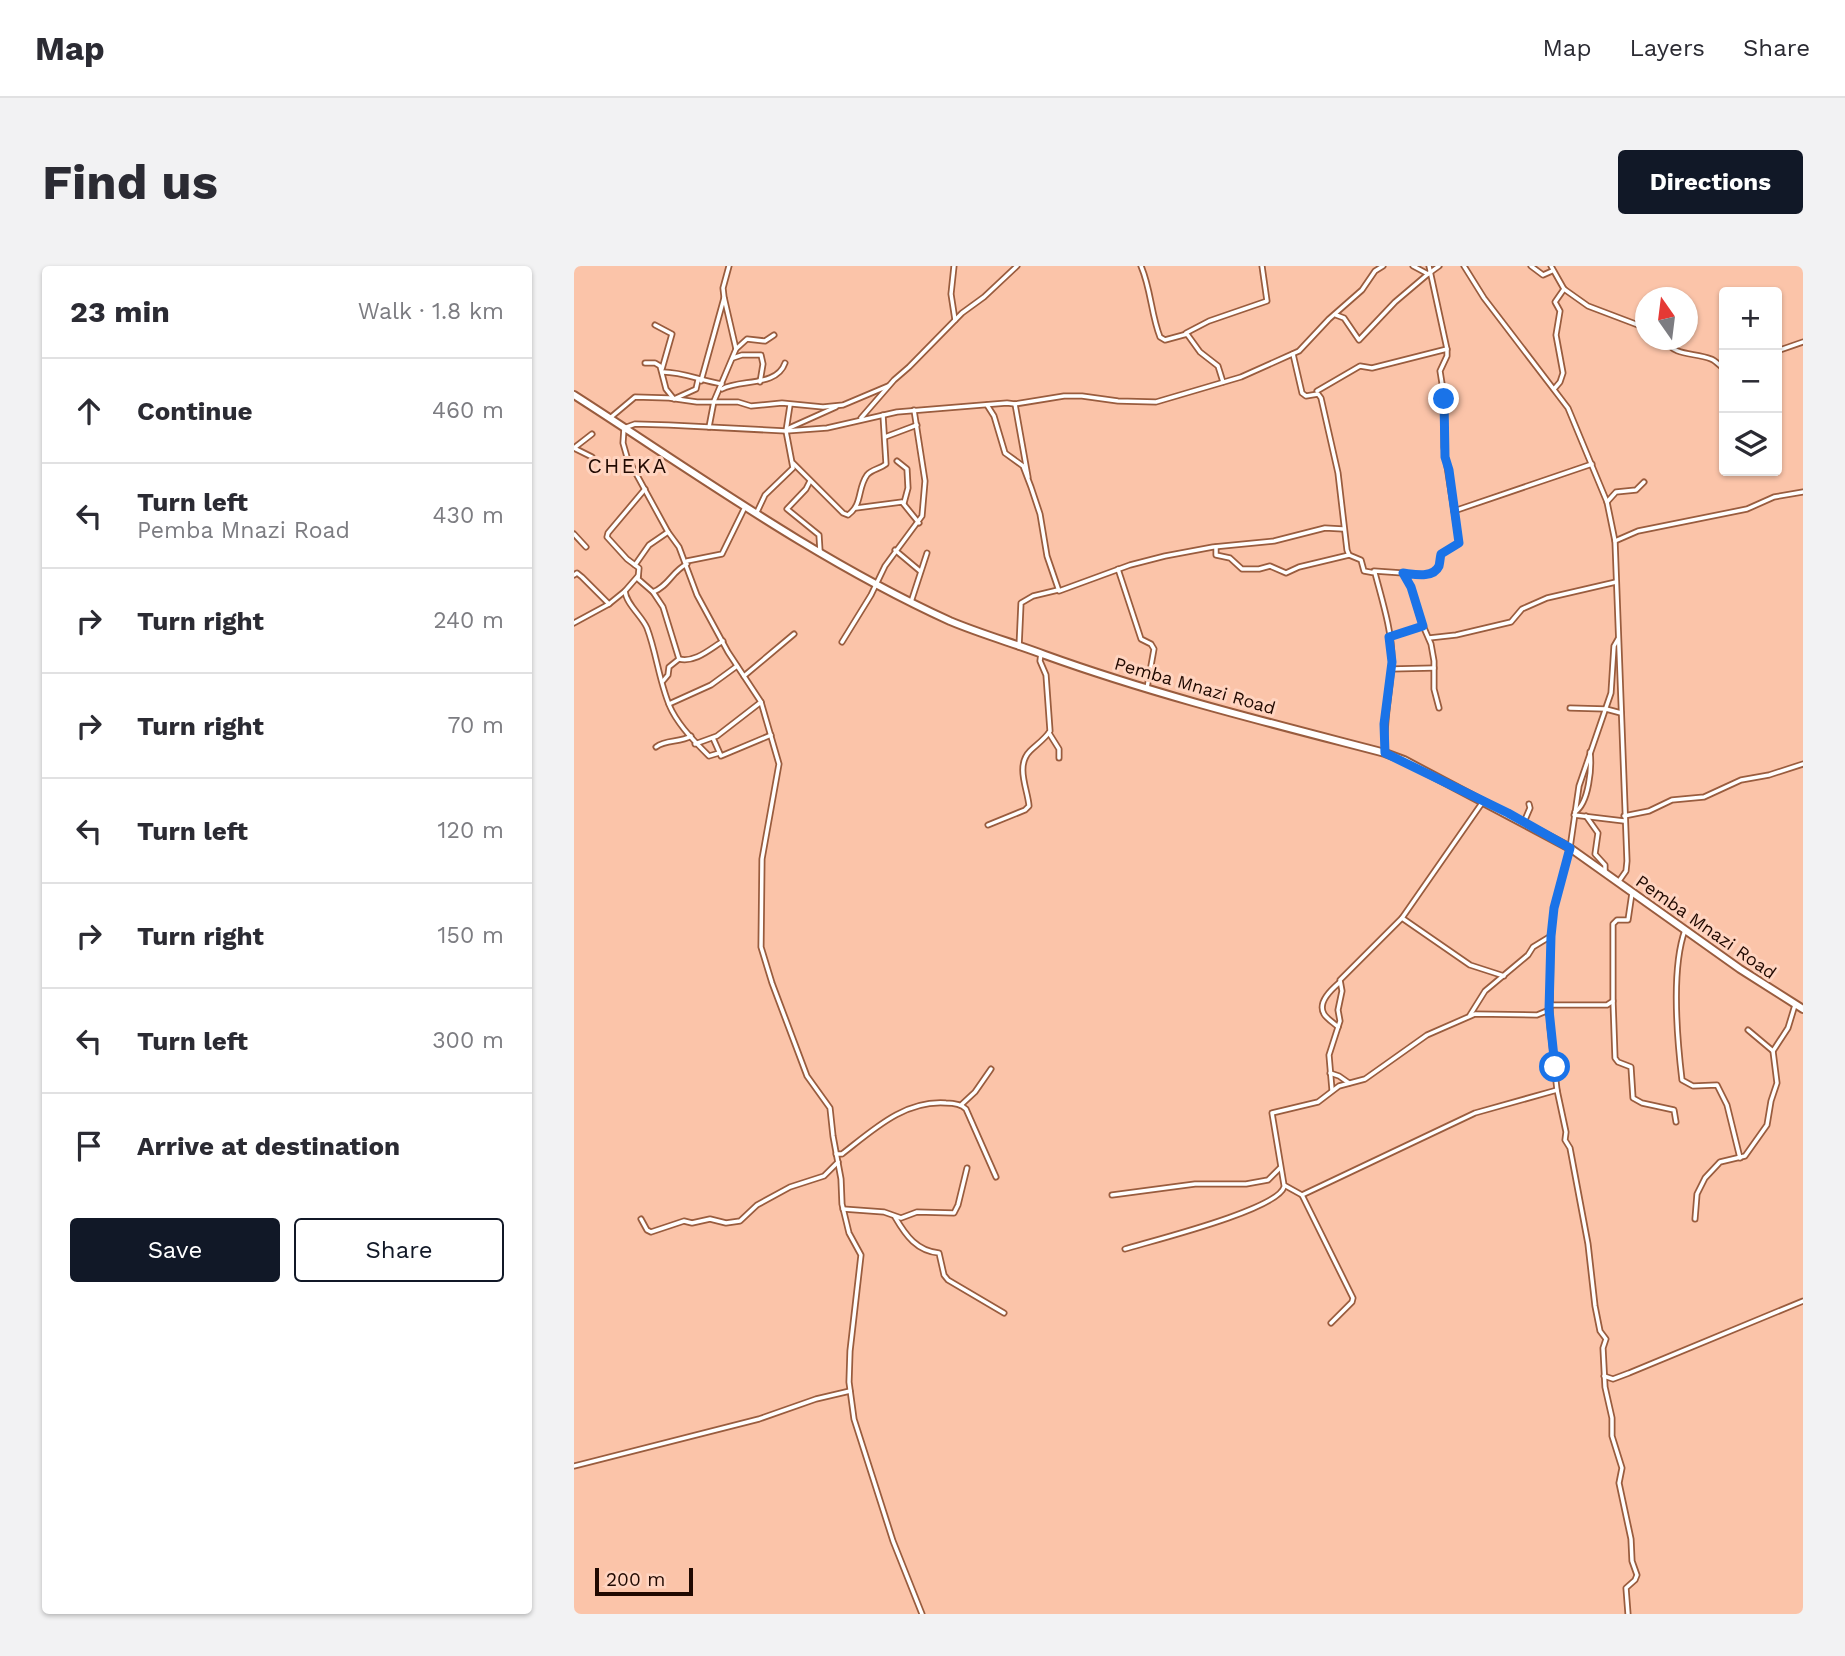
<!DOCTYPE html>
<meta charset="utf-8">
<style>
body{margin:0;font-family:"Work Sans",sans-serif;background:#f2f2f3;color:#2b2b33}
.controls{position:absolute;right:21px;top:21px;display:grid;overflow:hidden;border-radius:7px;box-shadow:0 2px 5px #0004}
.controls button{width:63px;height:63px;display:grid;place-items:center;padding:0;border:0;border-bottom:2px solid #e1e1e2;background:#fff;color:#2b2b33;font:35px sans-serif}
.compass{position:absolute;left:1061px;top:21px;width:63px;height:63px;border-radius:50%;background:#fff;box-shadow:0 2px 5px #0004;rotate:346deg}
.scale{position:absolute;left:21px;bottom:18px;width:98px;box-sizing:border-box;padding-left:7px;border:4px solid #200901;border-top:0;font-size:19px;line-height:24px;white-space:nowrap;color:#200901;-webkit-text-stroke:5px #ffd4c0;paint-order:stroke}
.stop{position:absolute;width:21px;height:21px;margin:-16px;border:5px solid #1a73e8;border-radius:50%;background:#fff}
.stop.end{background:#1a73e8;border-color:#fff;box-shadow:0 2px 7px #0008}
.list{margin:0;padding:0;list-style:none}
h2{display:flex;justify-content:space-between;align-items:center;height:91px;margin:0;padding:0 28px;font-size:30px}
h2 small{font-size:23px;font-weight:400;color:#7c7c81}
.list li{display:grid;grid-template-columns:46px 1fr auto;gap:21px;align-items:center;box-sizing:border-box;height:105px;padding:0 28px;border-top:2px solid #e1e1e2}
.list b{display:block;font-size:26px;white-space:nowrap}
.list p{margin:0;font-size:23px;white-space:nowrap;color:#7c7c81}
.list em{font-size:23px;font-style:normal;color:#7c7c81}
.actions{display:flex;gap:14px;padding:21px 28px}
.actions a{flex:1;padding:16px 0;border:2px solid #111827;border-radius:7px;text-align:center;font-size:24px;color:#111827}
.actions .main{background:#111827;color:#fff}
.icon{flex:none;width:38px;height:38px;fill:none;stroke:currentColor;stroke-width:2;stroke-linecap:round;stroke-linejoin:round}
.map{position:relative;flex:none;width:1229px;height:1348px;overflow:hidden;border-radius:7px}
header{display:flex;align-items:center;gap:42px;box-sizing:border-box;height:98px;padding:0 35px;background:#fff;border-bottom:2px solid #e1e1e2}
header strong{font-size:33px}
nav{display:flex;gap:38px;margin-inline-start:auto;font-size:24px}
.intro{display:flex;align-items:center;justify-content:space-between;box-sizing:border-box;height:168px;padding:0 42px}
h1{margin:0;font-size:49px}
.button{padding:18px 32px;border-radius:7px;background:#111827;color:#fff;font-size:24px;font-weight:700}
main{display:flex;gap:42px;padding:0 42px}
aside{flex:1;background:#fff;border-radius:7px;box-shadow:0 2px 5px #0004}
.map>svg:first-child{display:block}
.lines{fill:none;stroke-linecap:round;stroke-linejoin:round}
.street-casing{stroke:#995c3e;stroke-width:7}
.secondary-casing{stroke:#995c3e;stroke-width:10}
.street{stroke:#fff;stroke-width:3.5}
.secondary{stroke:#fff;stroke-width:6}
.route{stroke:#1a73e8;stroke-width:9}
.labels{text-anchor:middle;stroke-width:6;stroke-linejoin:round;paint-order:stroke}
.street-label{font-size:18px;fill:#200901;stroke:#ffd4c0}
.quarter-label{font-size:21px;letter-spacing:2px;fill:#200901;stroke:#ffd4c0}
</style>
<header>
<strong>Map</strong>
<nav><a>Map</a><a>Layers</a><a>Share</a></nav>
</header>
<div class="intro"><h1>Find us</h1><a class="button">Directions</a></div>
<main>
<aside>
<h2>23 min<small>Walk · 1.8 km</small></h2>
<ul class="list">
<li><svg class="icon" aria-label="ahead" viewBox="0 0 24 24"><path d="M12 20V5M6 11l6-6 6 6"/></svg><div><b>Continue</b></div><em>460 m</em></li>
<li><svg class="icon" aria-label="left" viewBox="0 0 24 24"><path d="M17 20v-9H6M10 6l-5 5 5 5"/></svg><div><b>Turn left</b><p>Pemba Mnazi Road</p></div><em>430 m</em></li>
<li><svg class="icon" aria-label="right" viewBox="0 0 24 24"><path d="M7 20v-9h11M14 6l5 5-5 5"/></svg><div><b>Turn right</b></div><em>240 m</em></li>
<li><svg class="icon" aria-label="right" viewBox="0 0 24 24"><path d="M7 20v-9h11M14 6l5 5-5 5"/></svg><div><b>Turn right</b></div><em>70 m</em></li>
<li><svg class="icon" aria-label="left" viewBox="0 0 24 24"><path d="M17 20v-9H6M10 6l-5 5 5 5"/></svg><div><b>Turn left</b></div><em>120 m</em></li>
<li><svg class="icon" aria-label="right" viewBox="0 0 24 24"><path d="M7 20v-9h11M14 6l5 5-5 5"/></svg><div><b>Turn right</b></div><em>150 m</em></li>
<li><svg class="icon" aria-label="left" viewBox="0 0 24 24"><path d="M17 20v-9H6M10 6l-5 5 5 5"/></svg><div><b>Turn left</b></div><em>300 m</em></li>
<li><svg class="icon" aria-label="arrive" viewBox="0 0 24 24"><path d="M6 21V4h12l-3 4 3 4H6"/></svg><div><b>Arrive at destination</b></div></li>
</ul>
<div class="actions"><a class="main">Save</a><a>Share</a></div>
</aside>
<div class="map">
<svg width="1229" height="1348" viewBox="0 0 1229 1348">
<rect width="100%" height="100%" fill="#fbc4a9"/>
<g class="lines">
<g class="street-casing">
<g id="street">
<polyline points="380,0 377,28 381,54"/>
<path d="M567 0C577 23 577 48 586 71L591 74 613 68 626 86 644 100 649 116"/>
<polyline points="839,0 854,8 865,0"/>
<polyline points="890,0 910,32 994,142 1033,236 1041,275 1053,595 1052,605 1045,615"/>
<polyline points="957,0 969,9 978,5"/>
<polyline points="977,0 990,23 1014,40 1072,62"/>
<polyline points="762,49 770,52 785,74 821,36 854,8"/>
<polyline points="81,59 98,68 88,103"/>
<polyline points="612,67 635,55 693,35 688,0"/>
<path d="M1091 74C1101 91 1120 86 1137 93 1141 94 1146 100 1150 103"/>
<polyline points="162,83 173,73 191,75 200,69"/>
<polyline points="1203,85 1229,76"/>
<path d="M719 88 728 127 732 130 744 128 747 132 764 207 773 284 775 289 787 294 790 305 801 307C808 334 818 365 818 393 817 425 809 455 811 487"/>
<polyline points="159,92 168,89 187,89 189,98 186,116"/>
<polyline points="71,97 81,97 86,100 92,123 100,133 122,123 124,114"/>
<path d="M89 106C109 106 128 115 148 118"/>
<polyline points="127,115 150,32"/>
<path d="M148 123C166 113 203 121 211 97"/>
<polyline points="980,123 986,116 989,107 982,69 986,45 981,36 990,23"/>
<polyline points="743,125 786,100 798,102 873,83"/>
<polyline points="441,138 454,211"/>
<polyline points="413,139 420,150 431,187 449,200 457,221 466,248 473,290 485,325 556,299 591,290 639,281 700,275 751,262 769,263"/>
<polyline points="36,152 61,131 95,132 123,136 164,136 177,140 208,137 249,141 269,139 314,120"/>
<polyline points="287,152 320,114 335,101 388,47 410,31 443,0"/>
<polyline points="135,161 140,135 162,83 150,31 149,22 155,0"/>
<polyline points="213,163 262,141"/>
<polyline points="311,171 343,159"/>
<polyline points="0,182 18,168"/>
<polyline points="0,182 18,191"/>
<polyline points="323,195 333,203 334,222 330,237"/>
<path d="M219 197 269 247 274 249C289 238 283 223 293 209 298 203 306 203 312 198L309 149"/>
<polyline points="236,215 232,223 213,243 245,269 246,285"/>
<path d="M71 223 34 267 33 271 53 293 65 302 64 313 79 326C95 320 98 305 113 298"/>
<polyline points="1033,236 1042,226 1062,224 1070,216"/>
<polyline points="282,242 328,236 345,257"/>
<polyline points="880,245 1018,198"/>
<polyline points="183,246 191,229 219,202 212,165 216,139"/>
<polyline points="0,268 12,281"/>
<polyline points="1041,275 1064,265 1173,243 1200,231 1229,226"/>
<polyline points="642,281 642,289 656,292 668,303 685,303 696,300 712,307 725,301 775,289"/>
<polyline points="321,284 346,305"/>
<polyline points="113,295 148,288 171,241"/>
<polyline points="61,299 75,279 94,266"/>
<polyline points="544,303 567,373 577,378 580,383 573,422"/>
<polyline points="800,305 829,307 837,321 847,355 857,378 860,395 860,423 865,442"/>
<path d="M829 307C839 308 859 313 865 300 866 296 866 292 867 288L885 277 870 181V130L866 105 873 90V83L855 0"/>
<polyline points="0,309 3,307 8,311 35,338 51,325"/>
<path d="M64 310 51 325C52 338 68 350 73 362 83 388 86 422 98 445 107 462 122 477 135 490L145 487"/>
<polyline points="79,326 89,341 105,393 95,401 94,409 89,415"/>
<polyline points="337,336 353,287"/>
<polyline points="0,357 35,338"/>
<polyline points="815,371 849,360"/>
<polyline points="855,372 882,369 937,356 948,343 973,332 1042,316"/>
<polyline points="1044,373 1040,380 1037,427 1005,520 996,582 980,642 977,670 976,761 983,824 992,866 991,874 996,882 1014,978 1021,1040 1026,1065 1032,1073 1029,1082 1031,1121 1038,1152 1038,1170 1048,1202 1045,1217 1057,1273 1058,1295 1063,1309 1061,1314 1052,1322 1054,1348"/>
<polyline points="268,376 297,329 311,300 348,250 351,215 340,144"/>
<polyline points="445,381 447,337 459,330 484,324"/>
<path d="M105 393C121 397 136 383 149 375"/>
<polyline points="817,403 860,402"/>
<polyline points="170,410 220,368"/>
<polyline points="95,438 137,419 163,400"/>
<polyline points="996,442 1032,443 1047,447"/>
<polyline points="475,467 485,483 485,492"/>
<polyline points="139,472 147,490 197,469"/>
<polyline points="121,478 143,470 187,436"/>
<path d="M82 481C92 473 106 477 117 470"/>
<path d="M1001 546C1015 537 1018 501 1016 486"/>
<polyline points="1000,549 1050,555"/>
<polyline points="1012,550 1024,567 1021,588 1031,599 1031,605"/>
<polyline points="1050,550 1075,545 1098,534 1130,531 1167,514 1195,509 1229,498"/>
<polyline points="950,556 956,542 955,538"/>
<path d="M414 559 451 544 455 540C454 524 441 500 456 485 462 479 471 473 476 465L472 409 466 395 467 387"/>
<polyline points="828,652 896,699 930,710"/>
<path d="M1111 664C1097 703 1103 772 1108 814L1119 820 1143 819 1153 839 1166 892"/>
<polyline points="1039,735 1041,792 1044,796 1057,801 1059,832 1068,837 1100,844 1102,856"/>
<polyline points="976,739 1033,739 1039,735 1039,658 1043,654 1054,654 1058,627"/>
<polyline points="896,749 911,725 954,689 959,681 977,670"/>
<path d="M764 761C760 757 753 753 750 748 743 736 758 723 766 716"/>
<polyline points="1174,764 1199,785"/>
<polyline points="756,807 765,810 775,817"/>
<polyline points="758,824 755,789 766,755 764,744 768,725 766,714 828,652 908,537"/>
<polyline points="387,839 401,826 417,803"/>
<path d="M262 888H268C299 864 330 834 372 837 380 837 387 838 392 843L422 911"/>
<polyline points="538,929 621,918 672,918 694,914 706,902"/>
<polyline points="728,929 901,847 983,824"/>
<polyline points="269,943 310,946 327,952 343,946 380,947 384,939 393,902"/>
<path d="M321 951C332 970 343 985 365 987L370 1009 374 1014 430 1047"/>
<polyline points="67,953 73,964 77,966 110,955 118,957 136,953 152,957 166,955 183,939 216,921 250,910 264,896"/>
<polyline points="1121,953 1123,928 1131,912 1146,896 1171,890 1193,859 1197,835 1203,817 1199,785 1214,762 1221,739"/>
<path d="M551 983C577 975 703 944 710 921"/>
<polyline points="757,1057 778,1036 779,1032 728,929 710,919 698,847 744,836 765,820 791,813 853,769 901,748 963,749 975,744"/>
<polyline points="1030,1110 1039,1113 1055,1107 1229,1035"/>
<polyline points="0,1200 185,1153 242,1133 276,1125"/>
<polyline points="348,1348 319,1275 280,1153 275,1116 276,1085 287,989 275,967 268,938 267,913 259,870 256,842 233,810 198,717 187,681 188,593 205,498 187,436 154,386 123,329 105,281 94,266 53,191 49,177 50,162 61,158 95,159 212,165 253,162 323,146 433,137 441,138 490,130 508,130 544,135 582,136 667,111 725,85 755,53 788,24 801,5 809,0"/>
</g>
</g>
<g class="secondary-casing">
<path id="secondary" d="M0 129C123 208 242 294 376 355 407 368 439 377 471 389 582 429 696 457 811 487L830 494 996 582 1166 703 1229 743"/>
</g>
<use href="#street" class="street"/>
<use href="#secondary" class="secondary"/>
</g>
<g class="lines">
<path class="route" d="M870 133 871 191 875 204 885 277 867 288C866 292 866 296 865 300 859 313 839 308 829 307L837 321 849 360 815 371 818 396 810 458 811 487 934 547 996 582 980 642 977 670 975 744 981 801"/>
</g>
<g class="labels">
<g class="street-label">
<text transform="translate(621 420) rotate(16)" y="6">Pemba Mnazi Road</text>
<text transform="translate(1132 661) rotate(35)" y="6">Pemba Mnazi Road</text>
</g>
<g class="quarter-label">
<text x="54" y="207">CHEKA</text>
</g>
</g>
</svg>
<div class="controls">
<button>+</button>
<button>−</button>
<button><svg class="icon" aria-label="layers" viewBox="0 0 24 24"><path d="M12 4l9 5-9 5-9-5zM3 14l9 5 9-5"/></svg></button>
</div>
<svg class="compass" viewBox="-18 -18 36 36"><path d="M0-13l5 13h-10z" fill="#e53935"/><path d="M0 13l5-13h-10z" fill="#7c7c81"/></svg>
<div class="scale">200 m</div>
<div class="stop" style="left:981px;top:801px"></div>
<div class="stop end" style="left:870px;top:133px"></div>
</div>
</main>
